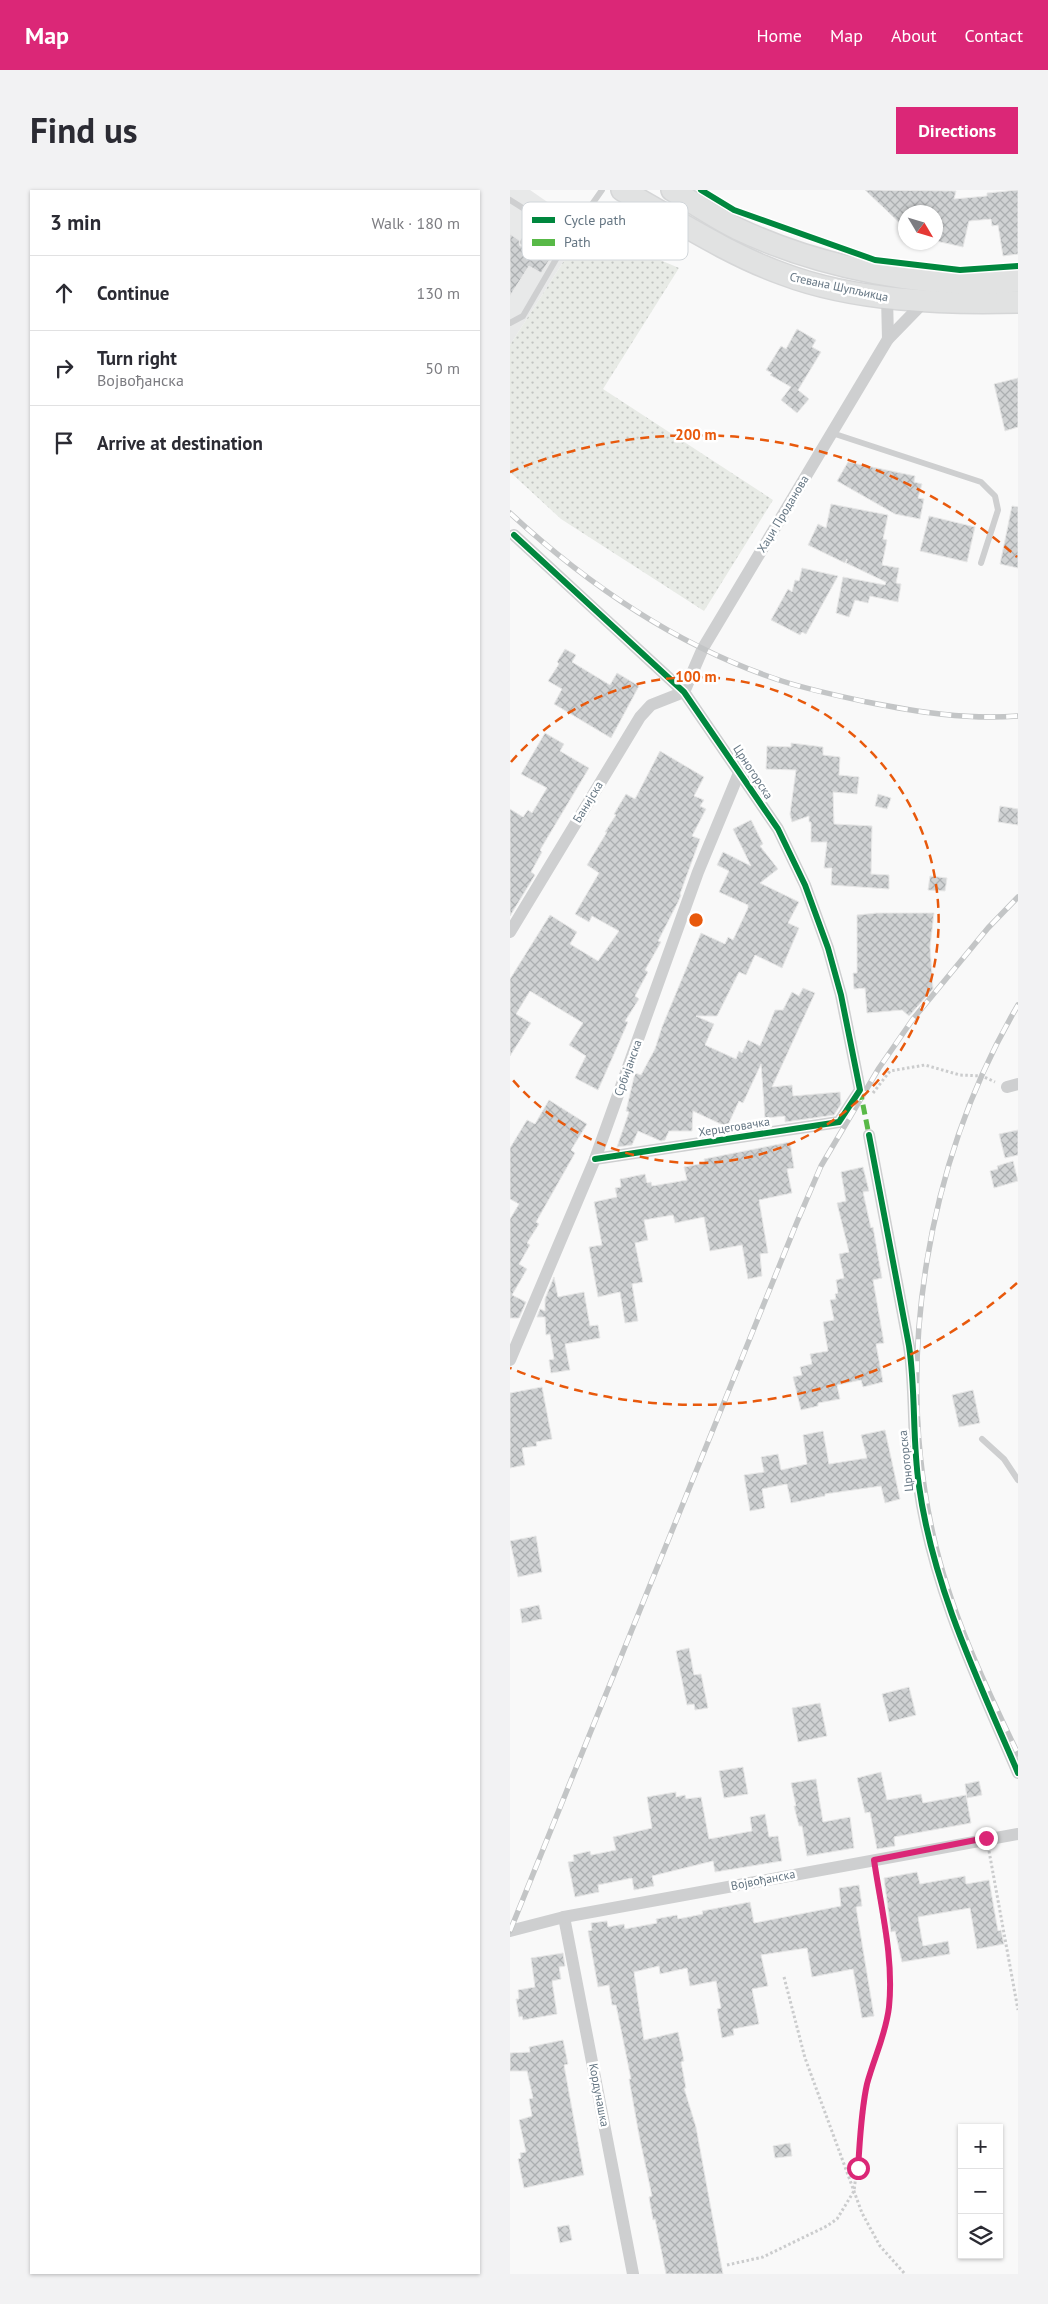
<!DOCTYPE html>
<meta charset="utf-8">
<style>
body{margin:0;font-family:"PT Sans",sans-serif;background:#f2f2f3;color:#2b2b33}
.controls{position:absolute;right:15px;bottom:15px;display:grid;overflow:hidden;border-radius:0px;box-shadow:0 1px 4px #0004}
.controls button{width:45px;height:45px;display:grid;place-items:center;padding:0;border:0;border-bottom:1px solid #e1e1e2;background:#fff;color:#2b2b33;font:25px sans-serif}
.compass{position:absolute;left:388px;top:15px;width:45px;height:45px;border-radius:50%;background:#fff;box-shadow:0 1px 4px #0004;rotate:128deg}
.stop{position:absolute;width:15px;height:15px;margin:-11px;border:4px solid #db2777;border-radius:50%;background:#fff}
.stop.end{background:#db2777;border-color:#fff;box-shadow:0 1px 5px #0008}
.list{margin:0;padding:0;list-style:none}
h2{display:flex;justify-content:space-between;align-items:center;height:65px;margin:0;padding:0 20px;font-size:21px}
h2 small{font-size:16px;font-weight:400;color:#7c7c81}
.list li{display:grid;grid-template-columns:32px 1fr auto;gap:15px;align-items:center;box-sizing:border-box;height:75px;padding:0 20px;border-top:1px solid #e1e1e2}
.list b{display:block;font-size:19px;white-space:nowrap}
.list p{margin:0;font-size:16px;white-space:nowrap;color:#7c7c81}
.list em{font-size:16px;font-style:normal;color:#7c7c81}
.icon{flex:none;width:28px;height:28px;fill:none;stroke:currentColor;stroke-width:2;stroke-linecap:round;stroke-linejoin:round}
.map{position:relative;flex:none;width:508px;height:2084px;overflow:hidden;border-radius:0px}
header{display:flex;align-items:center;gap:30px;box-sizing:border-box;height:70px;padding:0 25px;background:#db2777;color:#fff}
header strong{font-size:24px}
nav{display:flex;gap:28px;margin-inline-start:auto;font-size:18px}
.intro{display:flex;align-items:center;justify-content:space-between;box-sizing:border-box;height:120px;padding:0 30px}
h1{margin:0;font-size:35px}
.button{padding:12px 22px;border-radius:0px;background:#db2777;color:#fff;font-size:18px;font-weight:700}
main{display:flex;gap:30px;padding:0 30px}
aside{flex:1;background:#fff;border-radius:0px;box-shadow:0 1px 4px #0004}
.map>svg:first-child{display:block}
.built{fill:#e8e9e9}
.grass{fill:url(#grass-dots)}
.building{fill:url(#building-cross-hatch);stroke:#e8e8e8}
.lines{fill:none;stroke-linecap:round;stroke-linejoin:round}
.primary-casing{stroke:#d5d6d7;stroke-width:24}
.path{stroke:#cbcccd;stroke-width:3;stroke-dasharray:2.5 2.5;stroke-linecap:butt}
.service{stroke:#cecfd0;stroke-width:6}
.minor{stroke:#cecfd0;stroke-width:12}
.primary{stroke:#e1e2e2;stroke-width:21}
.rail-casing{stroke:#c3c5c6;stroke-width:5.5}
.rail{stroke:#fff;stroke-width:4;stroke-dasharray:11;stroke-linecap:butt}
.quiet{stroke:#58b947;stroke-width:5;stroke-dasharray:10 5;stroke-linecap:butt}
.cycleway-casing{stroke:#fff;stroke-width:9}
.cycleway{stroke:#00873e;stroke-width:6}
.route{stroke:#db2777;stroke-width:6}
.ring{fill:none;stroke:#e8590c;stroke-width:2.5;stroke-dasharray:9 6}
.labels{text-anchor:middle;stroke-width:5;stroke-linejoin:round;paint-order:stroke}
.street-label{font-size:12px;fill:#657683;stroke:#fff}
.key{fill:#fff;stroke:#d1d6da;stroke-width:1}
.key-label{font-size:14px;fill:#657683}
.centre{fill:#e8590c;stroke:#fff;stroke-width:2.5}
.ring-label{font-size:15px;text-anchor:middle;font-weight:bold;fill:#e8590c;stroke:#fff;stroke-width:5;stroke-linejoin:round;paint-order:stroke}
</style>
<header>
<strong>Map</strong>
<nav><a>Home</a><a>Map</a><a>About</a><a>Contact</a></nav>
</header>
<div class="intro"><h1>Find us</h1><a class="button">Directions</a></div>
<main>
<aside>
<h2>3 min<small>Walk · 180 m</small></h2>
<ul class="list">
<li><svg class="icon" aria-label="ahead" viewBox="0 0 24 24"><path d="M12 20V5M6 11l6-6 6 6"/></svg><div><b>Continue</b></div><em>130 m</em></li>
<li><svg class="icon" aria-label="right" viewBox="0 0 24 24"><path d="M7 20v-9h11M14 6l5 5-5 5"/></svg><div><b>Turn right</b><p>Војвођанска</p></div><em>50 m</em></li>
<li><svg class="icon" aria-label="arrive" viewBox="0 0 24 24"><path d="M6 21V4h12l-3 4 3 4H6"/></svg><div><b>Arrive at destination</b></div></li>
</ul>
</aside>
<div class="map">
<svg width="508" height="2084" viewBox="0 0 508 2084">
<defs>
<pattern id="grass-dots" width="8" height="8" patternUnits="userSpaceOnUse" patternTransform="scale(1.25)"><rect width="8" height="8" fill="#e8ebe6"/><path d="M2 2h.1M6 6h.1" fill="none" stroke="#c0c3c0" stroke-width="1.8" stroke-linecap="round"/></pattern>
<pattern id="building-cross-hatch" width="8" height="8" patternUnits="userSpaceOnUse" patternTransform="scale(1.25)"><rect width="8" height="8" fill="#d0d2d3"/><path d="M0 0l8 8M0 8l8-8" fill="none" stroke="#acafb1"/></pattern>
</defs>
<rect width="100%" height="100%" fill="#f9f9f9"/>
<polygon class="built" points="0,0 20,0 75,38 0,155"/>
<polygon class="grass" points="75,38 169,78 93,199 263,310 194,421 51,329 0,282 0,155"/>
<g class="building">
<polygon points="355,0 446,1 444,9 477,6 477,3 508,0 508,64 493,66 488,35 482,36 481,29 459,31 453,57 426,51 426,22 396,22 396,39"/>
<polygon points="0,44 9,50 10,56 17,55 40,69 31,83 19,76 0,106"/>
<polygon points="287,139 306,150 302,157 311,162 288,200 299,209 287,223 271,210 281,197 260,185 262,183 256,180 271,156 276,159"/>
<polygon points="508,188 508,237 495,241 484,194"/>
<polygon points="338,272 405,286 404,292 412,294 408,308 414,309 410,329 385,324 327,291"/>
<polygon points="321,314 378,325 373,349 377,350 372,375 389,378 386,393 391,394 388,412 360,406 358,413 345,410 339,427 326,423 333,387 375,395 376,392 336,373 337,369 335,373 298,355 308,334 316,338"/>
<polygon points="502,316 508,317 508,378 490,374"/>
<polygon points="419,326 465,337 457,372 410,361"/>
<polygon points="292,378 328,386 296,444 292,442 290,445 261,430 278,399 282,402 285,390 289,391"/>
<polygon points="55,459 66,465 62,472 100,495 107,483 129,496 101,548 44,514 52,499 38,491 49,474 47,472"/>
<polygon points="35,543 54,554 50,561 79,578 30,660 32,662 21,682 25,685 0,726 0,619 13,627 18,620 22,623 37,598 11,584"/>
<polygon points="281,553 313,557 313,565 330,567 329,585 349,587 347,604 323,602 324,634 362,636 361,684 379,685 379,699 321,695 322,678 314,678 317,652 301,652 301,632 299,632 299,626 282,632 280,624 286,580 256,579 257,556 281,557"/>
<polygon points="150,561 194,587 184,606 194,610 190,616 196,619 182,646 190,649 170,704 171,705 168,712 148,751 151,752 135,780 138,782 125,806 129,809 115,831 118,832 88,900 65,888 76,866 59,855 73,833 20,801 6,824 21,833 0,866 0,789 40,725 67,742 60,754 88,771 109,741 82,726 79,732 65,724 89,683 77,675 97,642 95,642 106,625 104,624 116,604 125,609"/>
<polygon points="368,604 381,608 377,619 365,616"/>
<polygon points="490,616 508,619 508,635 488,632"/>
<polygon points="241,630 253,654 250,656 268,679 250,693 289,712 278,733 289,738 272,778 245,765 236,785 229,782 207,826 186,826 204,834 195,855 226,869 229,861 232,863 238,850 250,856 265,820 273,820 282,802 289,806 293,798 305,803 262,897 282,895 283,906 330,902 331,914 324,925 275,932 275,926 255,928 251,874 233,913 229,911 217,937 183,921 182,941 159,941 155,950 151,951 128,941 122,955 107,957 119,922 116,921 125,883 131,885 145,859 152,837 191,743 215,754 218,747 223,750 238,718 238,715 209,702 219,681 207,675 213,662 241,676 223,639"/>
<polygon points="420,686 437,688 435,701 418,700"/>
<polygon points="367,723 424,723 420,757 423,799 399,826 392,820 357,823 355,798 344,799 343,783 347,783 347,725"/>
<polygon points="39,910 77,934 61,960 65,963 26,1032 29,1034 17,1053 20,1055 9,1074 17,1079 2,1105 16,1112 9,1128 0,1128 0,1029 9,1014 0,1009 0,958 17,930 25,934"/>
<polygon points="508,940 508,965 495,968 489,944"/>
<polygon points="280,952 284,978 277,979 282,1003 249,1010 258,1063 250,1064 252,1086 238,1089 232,1055 200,1061 194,1027 165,1033 163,1025 134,1030 138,1050 125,1053 133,1092 122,1094 128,1131 115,1133 110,1102 88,1107 79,1057 92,1055 84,1012 107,1007 105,998 111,997 110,989 135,984 137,993 141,992 142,996 177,990 174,977 195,973 194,969"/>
<polygon points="503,971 508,991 484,998 480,981 488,979 487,976"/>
<polygon points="353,977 359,1001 353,1002 361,1038 363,1037 372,1088 363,1090 374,1153 366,1154 373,1192 353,1197 351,1190 327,1195 330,1209 308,1213 308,1216 291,1220 283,1187 292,1185 290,1177 302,1174 300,1164 318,1161 313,1132 324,1130 320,1110 326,1109 325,1104 328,1103 326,1090 334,1088 329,1064 339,1062 327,1013 336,1011 331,982"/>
<polygon points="44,1087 48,1107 74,1102 80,1136 88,1135 90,1148 55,1154 60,1180 41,1183 39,1170 44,1169 40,1144 36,1145 35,1127 27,1127 30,1119 35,1121 35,1109"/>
<polygon points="32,1197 42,1249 26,1252 27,1256 12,1258 15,1275 0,1278 0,1203"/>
<polygon points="463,1200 470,1233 449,1237 442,1205"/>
<polygon points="375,1240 390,1309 375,1313 371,1296 315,1304 315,1306 281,1313 277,1294 252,1299 255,1318 240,1321 234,1285 254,1282 251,1267 268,1264 271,1280 297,1274 293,1245 313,1241 319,1274 357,1268 351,1245"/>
<polygon points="26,1346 32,1382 8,1387 0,1351"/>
<polygon points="29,1415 32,1429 12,1433 10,1419"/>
<polygon points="179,1458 184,1485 191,1484 198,1518 185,1520 184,1514 177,1515 166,1461"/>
<polygon points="399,1497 406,1525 379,1532 372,1504"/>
<polygon points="310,1513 317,1546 288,1552 282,1518"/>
<polygon points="233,1577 238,1604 214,1608 209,1581"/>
<polygon points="371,1582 377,1610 411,1604 413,1613 456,1605 461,1633 384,1647 385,1656 367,1659 360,1622 355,1623 347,1588"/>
<polygon points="306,1589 313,1632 340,1627 344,1658 297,1666 292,1636 289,1636 284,1616 286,1616 281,1593"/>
<polygon points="469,1591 472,1605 457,1608 455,1594"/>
<polygon points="166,1602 166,1607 175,1605 176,1609 191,1607 199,1649 242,1641 240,1627 255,1624 259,1647 268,1646 272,1671 205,1682 203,1671 142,1686 144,1696 124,1700 122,1688 88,1695 89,1702 65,1707 58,1672 64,1671 63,1665 80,1661 81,1665 106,1660 103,1647 142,1638 137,1607"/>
<polygon points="407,1682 410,1694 455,1686 456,1694 479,1690 488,1741 491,1740 494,1754 467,1759 460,1718 408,1727 413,1756 438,1751 440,1764 392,1772 385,1741 381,1742 374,1688"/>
<polygon points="349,1695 352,1716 346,1717 364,1826 352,1828 343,1779 302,1787 297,1758 251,1765 258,1796 242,1799 249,1834 223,1839 224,1845 212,1848 207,1819 211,1818 206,1791 180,1796 177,1778 150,1784 149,1776 124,1782 134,1850 168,1842 174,1871 171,1872 176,1898 174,1898 186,1937 213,2084 156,2084 145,2029 143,2030 139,2007 142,2006 129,1945 119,1889 121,1889 106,1815 102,1815 99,1795 88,1797 78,1741 82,1740 81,1733 97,1731 98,1737 114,1734 115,1739 147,1733 146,1729 167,1725 168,1729 193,1724 192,1721 240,1712 244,1733 331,1716 329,1698"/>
<polygon points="53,1763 55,1776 49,1777 51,1789 42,1791 47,1824 13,1830 12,1826 9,1827 6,1809 9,1809 8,1800 25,1797 21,1768"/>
<polygon points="53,1850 58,1874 54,1875 74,1985 14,1998 8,1969 11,1968 10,1963 16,1962 9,1930 22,1926 19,1909 23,1908 17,1881 0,1881 0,1863 20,1862 19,1857"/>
<polygon points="280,1953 282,1966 265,1968 263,1956"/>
<polygon points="59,2035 62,2050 50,2053 47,2037"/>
</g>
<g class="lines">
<g class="primary-casing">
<g id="primary">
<path d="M112 0C163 28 217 64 273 84 344 111 432 114 508 112"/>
<path d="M162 0C184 13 205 28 228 39 308 77 419 100 508 91"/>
</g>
</g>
<g class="path">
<polyline points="363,903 380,881 415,875 450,885 472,886 485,892"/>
<polyline points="479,1661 508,1820"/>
<polyline points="274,1787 295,1868 352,2023 370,2056 395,2084"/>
<polyline points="217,2075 253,2067 317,2036 327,2029 344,2001 357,1897 373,1846 379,1820 381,1784 365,1682"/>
</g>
<g class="service">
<polyline points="0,10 59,47"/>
<polyline points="13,52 28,28"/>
<polyline points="0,133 13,126 59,47 92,0"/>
<polyline points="322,243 471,292 485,306 488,320 471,373"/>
<polyline points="472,1249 494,1269 508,1290"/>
</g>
<g class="minor">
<polyline points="377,107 378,149"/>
<polyline points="4,345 174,502 268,639 295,695 318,758 331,805 350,900 329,932 85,969"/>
<polyline points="174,502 193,458 378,149 414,112"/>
<polyline points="0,742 130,527 141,515 174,502"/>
<polyline points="497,897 508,894"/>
<path d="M359 945 399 1156C406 1202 402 1249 409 1296 423 1397 468 1490 508 1583"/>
<polyline points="0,1170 85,969 188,682 229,583"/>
<polyline points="54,1727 123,2084"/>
<polyline points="0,1741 54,1727 508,1644"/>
</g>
<use href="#primary" class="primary"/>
<g class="rail-casing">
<g id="rail">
<path d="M0 323C78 395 171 458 272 491 300 500 329 506 357 512 407 522 457 530 508 526"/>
<path d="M508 815C417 970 384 1169 423 1344 440 1421 474 1493 508 1564"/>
<polyline points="0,1741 287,1032 311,976 369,878 403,829 478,738 508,707"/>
</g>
</g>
<use href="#rail" class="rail"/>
<polyline class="quiet" points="350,900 359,945"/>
<g class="cycleway-casing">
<g id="cycleway">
<polyline points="191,0 224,20 365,70 450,80 508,76"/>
<polyline points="4,345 174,502 268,639 295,695 318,758 331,805 350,900 329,932 85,969"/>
<path d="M359 945 399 1156C406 1202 402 1249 409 1296 423 1397 468 1490 508 1583"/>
</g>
</g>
<use href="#cycleway" class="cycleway"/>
</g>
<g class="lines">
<path class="route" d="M348 1978C350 1950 351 1921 357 1894 364 1868 376 1844 379 1817 384 1768 371 1718 364 1670L476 1648"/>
</g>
<g class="ring">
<path d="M1 572A243 243 0 1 1 1 888"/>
<path d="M507 1093A485 485 0 0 1 0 1178M0 282A485 485 0 0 1 507 367"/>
</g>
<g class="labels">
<g class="street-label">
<text transform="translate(329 97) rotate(12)" y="4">Стевана Шупљикца</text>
<text transform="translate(273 324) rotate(-59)" y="4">Хаџи Проданова</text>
<text transform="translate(243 582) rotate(57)" y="4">Црногорска</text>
<text transform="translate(78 612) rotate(-59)" y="4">Банијска</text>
<text transform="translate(118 878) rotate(-70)" y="4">Србијанска</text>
<text transform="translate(224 937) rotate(-9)" y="4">Херцеговачка</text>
<text transform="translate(396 1271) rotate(-96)" y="4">Црногорска</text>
<text transform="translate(253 1690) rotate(-11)" y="4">Војвођанска</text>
<text transform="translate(89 1905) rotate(79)" y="4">Кордунашка</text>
</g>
</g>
<rect x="12" y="12" width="166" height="58" rx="8" class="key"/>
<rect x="22" y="27" width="23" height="6" fill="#00873e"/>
<rect x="22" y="49" width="23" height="7" fill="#58b947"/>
<g class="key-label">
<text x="54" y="35">Cycle path</text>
<text x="54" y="57">Path</text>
</g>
<circle cx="186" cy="730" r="8" class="centre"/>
<g class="ring-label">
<text x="186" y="250">200 m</text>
<text x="186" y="492">100 m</text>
</g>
</svg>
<div class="controls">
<button>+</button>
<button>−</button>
<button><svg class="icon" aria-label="layers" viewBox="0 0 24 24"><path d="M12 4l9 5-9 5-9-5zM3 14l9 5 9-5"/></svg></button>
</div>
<svg class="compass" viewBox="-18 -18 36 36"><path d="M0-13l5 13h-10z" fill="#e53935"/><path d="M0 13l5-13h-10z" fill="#7c7c81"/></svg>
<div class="stop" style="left:348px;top:1978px"></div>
<div class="stop end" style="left:476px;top:1648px"></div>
</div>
</main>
